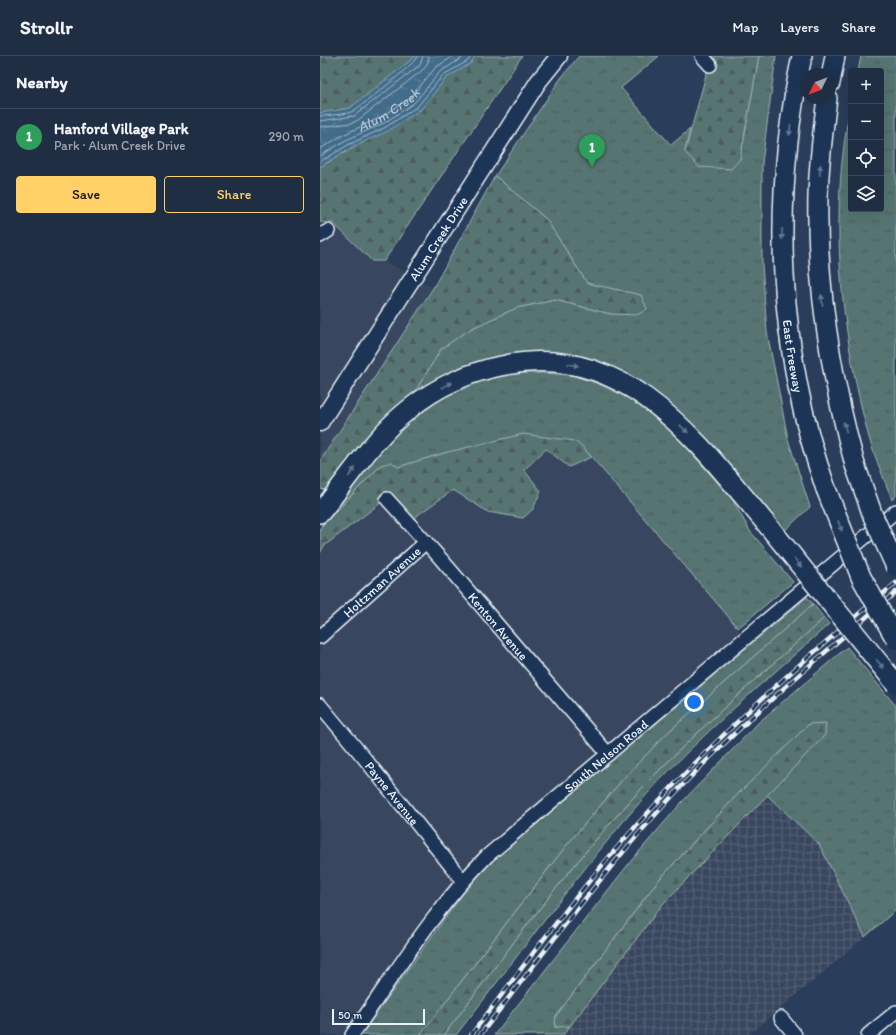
<!DOCTYPE html>
<meta charset="utf-8">
<style>
body{margin:0;font-family:Itim,sans-serif;background:#28364b;color:#f1f3f6}
.controls{position:absolute;right:12px;top:12px;display:grid;overflow:hidden;border-radius:4px;box-shadow:0 4px 16px #0002}
.controls button{width:36px;height:36px;display:grid;place-items:center;padding:0;border:0;border-bottom:1px solid #3d4a5d;background:#202e44;color:#f1f3f6;font:20px sans-serif}
.compass{position:absolute;left:480px;top:12px;width:36px;height:36px;border-radius:50%;background:#202e44;box-shadow:0 4px 16px #0002;rotate:227deg}
.scale{position:absolute;left:12px;bottom:10px;width:93px;box-sizing:border-box;padding-left:4px;border:2px solid #e8f1f8;border-top:0;font-size:11px;line-height:14px;white-space:nowrap;color:#e8f1f8;-webkit-text-stroke:3px #1d3557;paint-order:stroke}
.you{position:absolute;left:374px;top:646px;width:14px;height:14px;margin:-10px;border:3px solid #fff;border-radius:50%;background:#1a73e8;box-shadow:0 0 0 6px #1a73e833}
.badge{display:grid;place-items:center;width:26px;height:26px;border-radius:50%;background:#ffd166;color:#fff;font-size:13px;font-weight:700}
.pin{position:absolute;translate:-50% -33px;filter:drop-shadow(0 1px 2px #0008)}
.pin::after{content:'';position:absolute;top:21px;width:14px;height:12px;background:inherit;clip-path:polygon(0 0,100% 0,50% 100%)}
.list{margin:0;padding:0;list-style:none}
h2{display:flex;justify-content:space-between;align-items:center;height:52px;margin:0;padding:0 16px;font-size:17px}
h2 small{font-size:13px;font-weight:400;color:#a2a8b2}
.list li{display:grid;grid-template-columns:26px 1fr auto;gap:12px;align-items:center;box-sizing:border-box;height:56px;padding:0 16px;border-top:1px solid #3d4a5d}
.list b{display:block;font-size:15px;white-space:nowrap}
.list p{margin:0;font-size:13px;white-space:nowrap;color:#a2a8b2}
.list em{font-size:13px;font-style:normal;color:#a2a8b2}
.actions{display:flex;gap:8px;padding:12px 16px}
.actions a{flex:1;padding:9px 0;border:1px solid #ffd166;border-radius:4px;text-align:center;font-size:14px;color:#ffd166}
.actions .main{background:#ffd166;color:#111}
.icon{flex:none;width:22px;height:22px;fill:none;stroke:currentColor;stroke-width:2;stroke-linecap:round;stroke-linejoin:round}
.map{position:relative;flex:none;width:576px;height:979px;overflow:hidden}
header{display:flex;align-items:center;gap:24px;box-sizing:border-box;height:56px;padding:0 20px;background:#202e44;border-bottom:1px solid #3d4a5d}
header strong{font-size:19px}
nav{display:flex;gap:22px;margin-inline-start:auto;font-size:14px}
main{display:flex}
aside{flex:1;background:#202e44}
.map>svg:first-child{display:block}
.built{fill:#39475e}
.industrial{fill:url(#industrial-grid)}
.grass{fill:url(#grass-tufts);stroke:#9fb2b5}
.forest{fill:url(#forest-firs);stroke:#9fb2b5}
.water{fill:url(#water-ripples);stroke:#84a1b6}
.lines{fill:none;stroke-linecap:round;stroke-linejoin:round}
.shore{stroke:#a6bccc;stroke-width:1}
.minor-casing{stroke:#e8f1f8;stroke-width:16}
.major-casing{stroke:#e8f1f8;stroke-width:19}
.highway-casing{stroke:#e8f1f8;stroke-width:22}
.minor{stroke:#1d3557;stroke-width:13}
.major{stroke:#1d3557;stroke-width:16}
.highway{stroke:#1d3557;stroke-width:19}
.rail-casing{stroke:#e8f1f8;stroke-width:4.5}
.rail{stroke:#1d3557;stroke-width:3;stroke-dasharray:9;stroke-linecap:butt}
.highway-bridge-casing{stroke:#e8f1f8;stroke-width:22;stroke-linecap:butt}
.highway-bridge{stroke:#1d3557;stroke-width:19}
.oneway{fill:#64778f}
.labels{text-anchor:middle;stroke-width:4;stroke-linejoin:round;paint-order:stroke}
.street-label{font-size:13px;fill:#e8f1f8;stroke:#1d3557}
.water-label{font-size:14px;font-style:italic;fill:#aec2d2;stroke:#1d3557}
</style>
<header>
<strong>Strollr</strong>
<nav><a>Map</a><a>Layers</a><a>Share</a></nav>
</header>
<main>
<aside>
<h2>Nearby<small></small></h2>
<ul class="list">
<li><span class="badge" style="background:#2e9e5b">1</span><div><b>Hanford Village Park</b><p>Park · Alum Creek Drive</p></div><em>290 m</em></li>
</ul>
<div class="actions"><a class="main">Save</a><a>Share</a></div>
</aside>
<div class="map">
<svg width="576" height="979" viewBox="0 0 576 979">
<defs>
<pattern id="industrial-grid" width="8" height="8" patternUnits="userSpaceOnUse"><rect width="8" height="8" fill="#39475e"/><path d="M0 4h8M4 0v8" fill="none" stroke="#566276"/></pattern>
<pattern id="grass-tufts" width="24" height="20" patternUnits="userSpaceOnUse"><rect width="24" height="20" fill="#567472"/><path d="M3 7l-1-3M5 7V3M7 7l1-3M15 17l-1-3M17 17v-4M19 17l1-3" fill="none" stroke="#4d5c5c"/></pattern>
<pattern id="forest-firs" width="22" height="20" patternUnits="userSpaceOnUse"><rect width="22" height="20" fill="#567472"/><path d="M5 1l3.5 6h-7zM16 11l3.5 6h-7z" fill="#4d5c5c"/></pattern>
<pattern id="water-ripples" width="26" height="14" patternUnits="userSpaceOnUse"><rect width="26" height="14" fill="#426c8a"/><path d="M2 4q2-2 4 0t4 0M15 11q2-2 4 0t4 0" fill="none" stroke="#5d819b"/></pattern>
</defs>
<rect width="100%" height="100%" fill="#2a3d5a"/>
<filter id="ink" filterUnits="userSpaceOnUse"><feTurbulence type="fractalNoise" baseFrequency=".025" numOctaves="2"/><feDisplacementMap in="SourceGraphic" scale="8" xChannelSelector="R" yChannelSelector="G"/><feConvolveMatrix kernelMatrix="1 2 1 2 8 2 1 2 1" color-interpolation-filters="sRGB"/></filter>
<g filter="url(#ink)">
<g class="built">
<polygon points="0,166 13,167 52,205 64,205 113,232 0,405"/>
<polygon points="226,393 249,411 271,401 431,587 164,812 146,833 41,979 0,979 0,497 4,490 71,439 92,463 133,434 168,456 204,414"/>
</g>
<polygon class="industrial" points="447,739 499,788 545,881 429,979 243,979 342,849"/>
<g class="grass">
<polygon points="259,0 339,0 301,32 351,89 370,73 365,96 420,103 439,0 456,0 442,107 442,208 447,276 457,326 468,383 490,451 463,476 357,359 219,298 90,344 121,293 150,273 196,252 235,244 291,258 289,233 267,227 226,163 175,120 241,22"/>
<path d="M541 0H576V440L572 444C564 422 554 400 548 378 520 272 508 156 531 48V153H561V15H538Z"/>
<path d="M191 317H221L251 319 279 328 308 342 333 359 361 385 412 443 430 475 473 526 418 572 262 390 128 396 78 411 61 409 1 470C37 422 80 360 135 334 153 326 172 322 191 317Z"/>
<polygon points="487,541 493,548 345,679 304,722 246,790 100,979 41,979 146,833 164,812"/>
<path d="M504 562 509 568C448 623 383 676 328 737 260 814 200 898 136 979H124C187 895 249 810 321 733 379 672 442 618 504 562Z"/>
<polygon points="527,591 576,650 576,854 545,881 499,788 447,739 505,679 417,739 337,826 236,960 235,971 250,970 243,979 174,979 311,805 362,746 439,666"/>
</g>
<g class="forest">
<polygon points="0,0 96,0 30,52 0,57"/>
<polygon points="155,0 202,0 64,205 52,205 13,167 0,166 0,111 101,53 126,22 151,7"/>
<polygon points="391,0 439,0 420,103 411,113 379,111 365,96"/>
<polygon points="175,120 226,163 267,227 321,239 327,253 317,259 291,258 235,244 196,252 150,273 121,293 90,344 55,378 6,434 0,433 0,405 113,232"/>
<polygon points="203,378 254,385 262,390 271,401 249,411 226,393 204,414 221,435 213,453 203,462 168,456 133,434 92,463 71,439 4,490 0,497 0,472 61,409 72,406 78,411 128,396"/>
<path d="M493 548 504 562C442 618 379 672 321 733 249 810 187 895 124 979H100L246 790 304 722 345 679Z"/>
<polygon points="506,667 505,679 342,849 250,970 235,971 236,960 337,826 417,739 489,668"/>
</g>
<polygon class="water" points="96,0 155,0 151,7 126,22 101,53 68,75 30,92 0,111 0,57 30,52"/>
<g class="lines">
<g class="shore">
<path d="M0 60C9 59 23 59 31 56 40 52 97 6 98 0"/>
<polyline points="0,65 34,60 100,9 103,0"/>
<polyline points="0,71 32,67 38,64 104,13 108,6 109,0"/>
<path id="s1" d="M0 93 23 79 61 61 90 42 116 11 134 0"/>
<polyline points="0,100 26,84 64,67 94,47 120,16 145,0"/>
<polyline points="0,106 28,89 66,71 98,50 123,19 148,5 151,0"/>
</g>
<g class="minor-casing">
<g id="minor">
<polyline points="382,0 390,9"/>
<polyline points="0,180 8,175"/>
<path id="s2" d="M67 443 121 503 288 698"/>
<path id="s3" d="M0 581 106 486"/>
<path id="s4" d="M0 649 45 703 143 825"/>
<polyline points="461,962 475,979"/>
<path id="s5" d="M32 979C74 919 115 852 167 800L576 455"/>
<polyline points="548,979 576,956"/>
</g>
</g>
<g class="major-casing">
<g id="major">
<path id="s6" d="M0 367 218 26 239 0"/>
</g>
</g>
<g class="highway-casing">
<g id="highway">
<path id="s7" d="M482 0C451 144 457 294 506 433"/>
<polyline points="510,27 515,0"/>
<path d="M507 42C503 74 499 106 498 139 496 231 511 321 535 409"/>
<path d="M0 457C28 423 53 382 88 354 116 331 151 315 186 309 311 284 384 395 454 477"/>
</g>
</g>
<use href="#minor" class="minor"/>
<use href="#major" class="major"/>
<use href="#highway" class="highway"/>
<g class="rail-casing">
<g id="rail">
<path d="M151 979C211 901 269 819 337 747 411 667 492 596 576 527"/>
<path d="M160 979C224 897 285 812 356 736 424 664 500 600 576 536"/>
</g>
</g>
<use href="#rail" class="rail"/>
<g class="highway-bridge-casing">
<g id="highway-bridge">
<polyline points="535,409 553,460 576,511"/>
<polyline points="506,433 541,521 576,583"/>
<polyline points="454,477 576,628"/>
</g>
</g>
<use href="#highway-bridge" class="highway-bridge"/>
</g>
<defs><path id="oneway-solid" d="M-6-.8H1V-3.2L6.5 0L1 3.2V.8H-6Z"/></defs>
<g class="oneway">
<use href="#oneway-solid" transform="translate(470 74) rotate(96)"/>
<use href="#oneway-solid" transform="translate(500 114) rotate(-86)"/>
<use href="#oneway-solid" transform="translate(462 178) rotate(91)"/>
<use href="#oneway-solid" transform="translate(502 244) rotate(-96)"/>
<use href="#oneway-solid" transform="translate(253 309) rotate(10)"/>
<use href="#oneway-solid" transform="translate(127 329) rotate(-30)"/>
<use href="#oneway-solid" transform="translate(525 371) rotate(-105)"/>
<use href="#oneway-solid" transform="translate(364 373) rotate(44)"/>
<use href="#oneway-solid" transform="translate(32 416) rotate(-52)"/>
<use href="#oneway-solid" transform="translate(520 470) rotate(69)"/>
<use href="#oneway-solid" transform="translate(478 507) rotate(51)"/>
<use href="#oneway-solid" transform="translate(560 608) rotate(51)"/>
</g>
</g>
<g class="labels">
<g class="street-label">
<text dy="5" stroke="none"><textPath href="#s6" startOffset="219">Alum Creek Drive</textPath></text>
<text dy="5" stroke="none"><textPath href="#s7" startOffset="302">East Freeway</textPath></text>
<text dy="5" stroke="none"><textPath href="#s3" startOffset="83">Holtzman Avenue</textPath></text>
<text dy="5" stroke="none"><textPath href="#s2" startOffset="169">Kenton Avenue</textPath></text>
<text dy="5" stroke="none"><textPath href="#s5" startOffset="380">South Nelson Road</textPath></text>
<text dy="5" stroke="none"><textPath href="#s4" startOffset="114">Payne Avenue</textPath></text>
</g>
<g class="water-label">
<text dy="5" stroke="none"><textPath href="#s1" startOffset="79">Alum Creek</textPath></text>
</g>
</g>
</svg>
<div class="controls">
<button>+</button>
<button>−</button>
<button><svg class="icon" aria-label="locate" viewBox="0 0 24 24"><circle cx="12" cy="12" r="6"/><path d="M12 2v4M12 18v4M2 12h4M18 12h4"/></svg></button>
<button><svg class="icon" aria-label="layers" viewBox="0 0 24 24"><path d="M12 4l9 5-9 5-9-5zM3 14l9 5 9-5"/></svg></button>
</div>
<svg class="compass" viewBox="-18 -18 36 36"><path d="M0-13l5 13h-10z" fill="#e53935"/><path d="M0 13l5-13h-10z" fill="#a2a8b2"/></svg>
<div class="scale">50 m</div>
<div class="you"></div>
<div class="pin badge" style="left:272px;top:111px;background:#2e9e5b">1</div>
</div>
</main>
